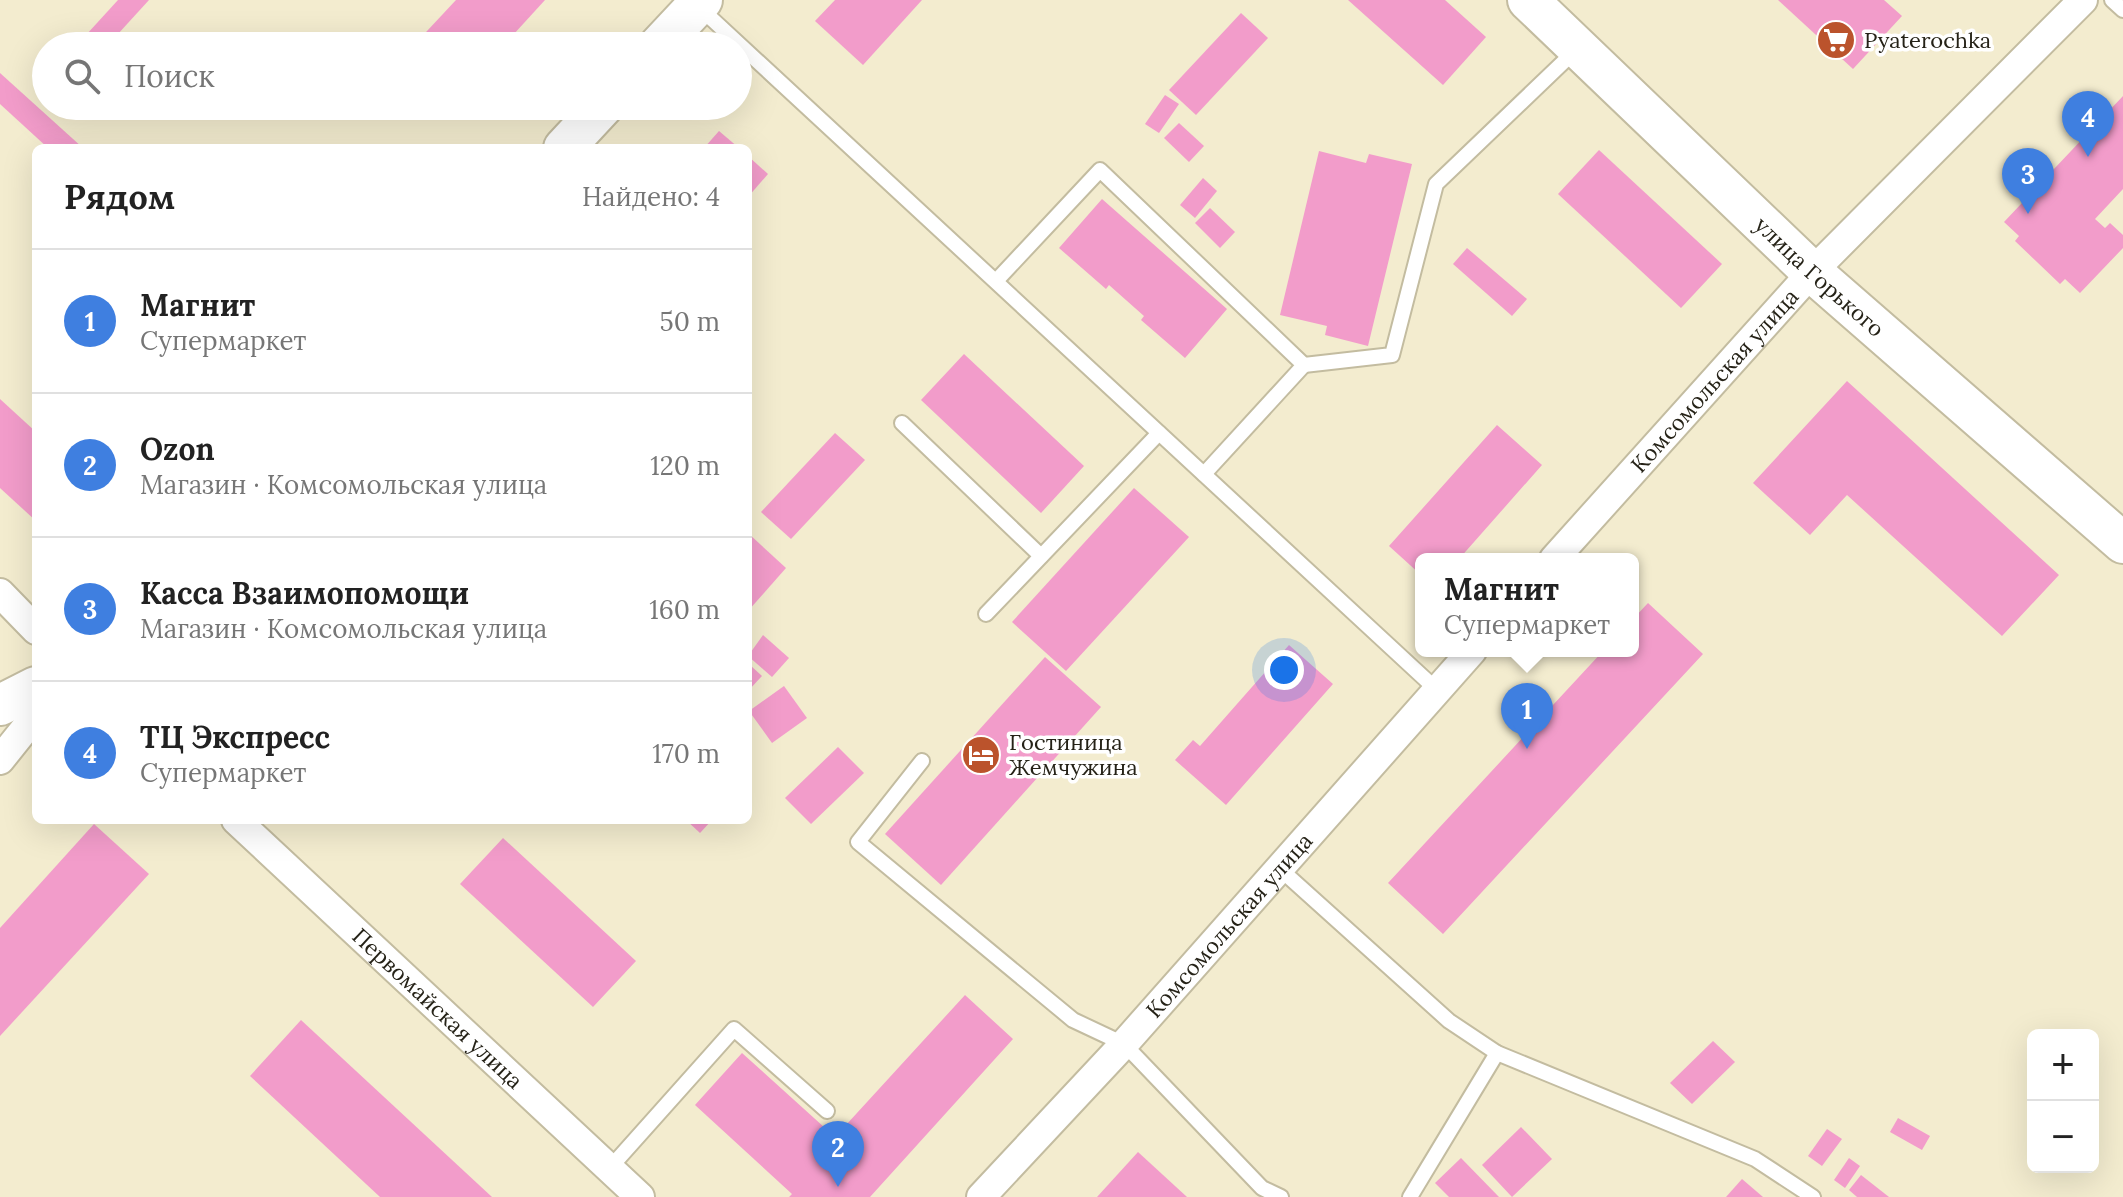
<!DOCTYPE html>
<html lang="ru">
<meta charset="utf-8">
<style>
body{margin:0;font-family:Lora,serif;background:#f2f2f2;color:#222}
.controls{position:absolute;right:24px;bottom:24px;display:grid;overflow:hidden;border-radius:12px;box-shadow:0 8px 32px #0002}
.controls button{width:72px;height:72px;display:grid;place-items:center;padding:0;border:0;border-bottom:2px solid #e0e0e0;background:#fff;color:#222;font:40px sans-serif}
.you{position:absolute;left:1284px;top:670px;width:28px;height:28px;margin:-20px;border:6px solid #fff;border-radius:50%;background:#1a73e8;box-shadow:0 0 0 12px #1a73e833}
.badge{display:grid;place-items:center;width:52px;height:52px;border-radius:50%;background:#2563eb;color:#fff;font-size:26px;font-weight:700}
.pin{position:absolute;translate:-50% -66px;filter:drop-shadow(0 2px 4px #0008)}
.pin::after{content:'';position:absolute;top:42px;width:28px;height:24px;background:inherit;clip-path:polygon(0 0,100% 0,50% 100%)}
.popup{position:absolute;left:1415px;top:553px;width:224px;height:104px;box-sizing:border-box;display:grid;place-content:center;border-radius:12px;background:#fff;filter:drop-shadow(0 2px 6px #0005);font-size:26px;white-space:nowrap;color:#767676}
.popup b{font-size:30px;color:#222}
.popup::after{content:'';position:absolute;left:50%;top:100%;margin-left:-16px;border:16px solid transparent;border-top-color:#fff}
.list{margin:0;padding:0;list-style:none}
h2{display:flex;justify-content:space-between;align-items:center;height:104px;margin:0;padding:0 32px;font-size:34px}
h2 small{font-size:26px;font-weight:400;color:#767676}
.list li{display:grid;grid-template-columns:52px 1fr auto;gap:24px;align-items:center;box-sizing:border-box;height:144px;padding:0 32px;border-top:2px solid #e0e0e0}
.list b{display:block;font-size:30px;white-space:nowrap}
.list p{margin:0;font-size:26px;white-space:nowrap;color:#767676}
.list em{font-size:26px;font-style:normal;color:#767676}
.icon{flex:none;width:44px;height:44px;fill:none;stroke:currentColor;stroke-width:2;stroke-linecap:round;stroke-linejoin:round}
.map{position:relative;flex:none;width:2123px;height:1197px;overflow:hidden}
.search{position:absolute;background:#fff;box-shadow:0 8px 32px #0002;left:32px;top:32px;width:720px;height:88px;display:flex;align-items:center;gap:20px;box-sizing:border-box;padding:0 28px;border-radius:44px;color:#767676;font-size:30px}
.panel{position:absolute;background:#fff;box-shadow:0 8px 32px #0002;left:32px;top:144px;width:720px;height:680px;border-radius:12px}
.map>svg:first-child{display:block}
.building{fill:#f29cca}
.lines{fill:none;stroke-linecap:round;stroke-linejoin:round}
.lane-casing{stroke:#c3bca0;stroke-width:18}
.street-casing{stroke:#c3bca0;stroke-width:32}
.secondary-casing{stroke:#c3bca0;stroke-width:44}
.lane{stroke:#fff;stroke-width:14}
.street{stroke:#fff;stroke-width:28}
.secondary{stroke:#fff;stroke-width:40}
.labels{text-anchor:middle;stroke-width:7;stroke-linejoin:round;paint-order:stroke}
.poi-label{font-size:22px;fill:#252217;stroke:#fff;text-anchor:start}
.street-label{font-size:22px;fill:#252217;stroke:#fff}
</style>
<div class="map">
<svg width="2123" height="1197" viewBox="0 0 2123 1197">
<rect width="100%" height="100%" fill="#f3eccf"/>
<g class="building">
<polygon points="118,0 149,0 107,46 76,46"/>
<polygon points="456,0 545,0 503,46 413,46"/>
<polygon points="835,0 922,0 863,65 815,21"/>
<polygon points="1348,0 1445,0 1486,37 1443,85"/>
<polygon points="1778,0 1884,0 1902,16 1853,69"/>
<polygon points="1241,13 1268,38 1196,115 1169,90"/>
<polygon points="259,33 270,44 268,46 246,46"/>
<polygon points="0,73 83,148 48,148 0,104"/>
<polygon points="1165,95 1179,104 1159,133 1145,124"/>
<polygon points="2123,96 2123,189 2095,219 2105,228 2110,223 2123,235 2123,248 2080,293 2065,279 2060,284 2015,241 2019,236 2004,222"/>
<polygon points="1179,123 1204,146 1189,162 1164,138"/>
<polygon points="719,131 739,148 704,148"/>
<polygon points="1599,150 1722,264 1681,308 1558,194"/>
<polygon points="1319,151 1366,163 1369,154 1412,164 1368,346 1325,335 1327,326 1280,315"/>
<polygon points="748,156 768,174 748,197"/>
<polygon points="1203,178 1217,191 1195,218 1180,205"/>
<polygon points="1102,199 1227,309 1185,358 1141,320 1144,316 1109,285 1106,289 1059,248"/>
<polygon points="1210,208 1235,232 1220,248 1195,223"/>
<polygon points="1467,248 1527,299 1512,316 1453,264"/>
<polygon points="964,354 1084,466 1041,513 921,400"/>
<polygon points="1847,381 2059,575 2002,636 1847,495 1810,535 1753,483"/>
<polygon points="0,399 36,432 36,521 0,488"/>
<polygon points="1497,425 1542,465 1459,559 1421,559 1421,575 1389,546"/>
<polygon points="835,433 865,460 791,539 761,512"/>
<polygon points="1134,488 1189,537 1066,671 1012,622"/>
<polygon points="748,533 786,568 748,611"/>
<polygon points="1648,603 1703,654 1443,934 1388,883 1603,651 1633,651 1633,619"/>
<polygon points="763,635 789,658 772,677 748,656"/>
<polygon points="1289,645 1333,684 1226,805 1175,760 1193,740 1200,746"/>
<polygon points="1045,657 1101,707 941,885 885,834"/>
<polygon points="750,665 762,676 748,691 748,668"/>
<polygon points="784,686 807,718 772,743 749,711"/>
<polygon points="838,747 864,773 811,824 785,798"/>
<polygon points="686,820 712,820 700,833"/>
<polygon points="94,824 149,874 0,1036 0,928"/>
<polygon points="503,838 636,961 593,1007 460,884"/>
<polygon points="965,995 1013,1039 870,1197 789,1197 792,1194 695,1105 742,1053 835,1137"/>
<polygon points="301,1020 492,1197 380,1197 250,1076"/>
<polygon points="1713,1041 1735,1062 1692,1104 1670,1083"/>
<polygon points="1898,1118 1930,1136 1922,1150 1890,1132"/>
<polygon points="1521,1127 1552,1159 1512,1197 1482,1165"/>
<polygon points="1827,1129 1842,1139 1822,1166 1808,1156"/>
<polygon points="1138,1152 1187,1197 1097,1197"/>
<polygon points="1461,1158 1499,1197 1449,1197 1435,1183"/>
<polygon points="1849,1158 1860,1166 1845,1188 1834,1180"/>
<polygon points="1861,1175 1889,1197 1857,1197 1849,1190"/>
<polygon points="1742,1179 1763,1197 1726,1197"/>
</g>
<g class="lines">
<g class="lane-casing">
<g id="lane">
<polyline points="2112,0 2123,10"/>
<polyline points="700,8 1437,690"/>
<polyline points="996,281 1100,170 1304,365 1204,474"/>
<polyline points="1304,365 1392,355 1436,184 1577,49"/>
<polyline points="902,423 1041,556"/>
<polyline points="986,614 1159,433"/>
<polyline points="922,761 858,842 1073,1020 1124,1044 1262,1188 1281,1197"/>
<polyline points="1279,868 1449,1021 1497,1053 1755,1159 1813,1197"/>
<polyline points="609,1169 734,1029 827,1111"/>
<polyline points="1410,1197 1497,1053"/>
</g>
</g>
<g class="street-casing">
<g id="street">
<path id="s1" d="M1554 559 1812 272 2083 0"/>
<polyline points="0,593 36,630"/>
<polyline points="0,760 36,715"/>
<path id="s2" d="M236 820 640 1197"/>
<path id="s3" d="M981 1197 1124 1044 1472 651"/>
</g>
</g>
<g class="secondary-casing">
<g id="secondary">
<path id="s4" d="M1528 0 1812 272 2123 543"/>
<polyline points="659,46 702,0"/>
<polyline points="564,148 603,106"/>
<polyline points="0,705 36,687"/>
</g>
</g>
<use href="#lane" class="lane"/>
<use href="#street" class="street"/>
<use href="#secondary" class="secondary"/>
</g>
<defs>
<g id="supermarket-disc" transform="scale(2)"><circle r="9.5" fill="#bb532c" stroke="#fff"/><path d="M-6-5.5h2.5l.6 2H6L4.5 2H-2.5L-4.4-4H-6ZM-1.5 3.2a1.3 1.3 0 1 0 .1 0ZM3 3.2a1.3 1.3 0 1 0 .1 0Z" fill="#fff"/></g>
<g id="hotel-disc" transform="scale(2)"><circle r="9.5" fill="#bb532c" stroke="#fff"/><path d="M-6-4.5h1.5V1H6V5H4.5V3h-9V5H-6ZM-4 0a1.8 1.8 0 1 1 3.6 0ZM.5 0V-2.5h3Q6-2.5 6 0Z" fill="#fff"/></g>
</defs>
<g fill-rule="evenodd">
<use href="#supermarket-disc" x="1836" y="40"/>
<use href="#hotel-disc" x="981" y="755"/>
</g>
<g class="labels">
<g class="poi-label">
<text x="1864" y="48">Pyaterochka</text>
<text x="1009" y="750">Гостиница<tspan x="1009" dy="25">Жемчужина</tspan></text>
</g>
<g class="street-label">
<text dy="8" stroke="none"><textPath href="#s4" startOffset="402">улица Горького</textPath></text>
<text dy="8" stroke="none"><textPath href="#s1" startOffset="240">Комсомольская улица</textPath></text>
<text dy="8" stroke="none"><textPath href="#s3" startOffset="368">Комсомольская улица</textPath></text>
<text dy="8" stroke="none"><textPath href="#s2" startOffset="276">Первомайская улица</textPath></text>
</g>
</g>
</svg>
<div class="controls">
<button>+</button>
<button>−</button>
</div>
<div class="you"></div>
<div class="pin badge" style="left:1527px;top:749px;background:#3f7fe0">1</div>
<div class="popup"><b>Магнит</b>Супермаркет</div>
<div class="pin badge" style="left:838px;top:1187px;background:#3f7fe0">2</div>
<div class="pin badge" style="left:2028px;top:214px;background:#3f7fe0">3</div>
<div class="pin badge" style="left:2088px;top:157px;background:#3f7fe0">4</div>
<div class="search"><svg class="icon" aria-label="search" viewBox="0 0 24 24"><circle cx="10" cy="10" r="6"/><path d="M15 15l6 6"/></svg>Поиск</div>
<section class="panel">
<h2>Рядом<small>Найдено: 4</small></h2>
<ul class="list">
<li><span class="badge" style="background:#3f7fe0">1</span><div><b>Магнит</b><p>Супермаркет</p></div><em>50 m</em></li>
<li><span class="badge" style="background:#3f7fe0">2</span><div><b>Ozon</b><p>Магазин · Комсомольская улица</p></div><em>120 m</em></li>
<li><span class="badge" style="background:#3f7fe0">3</span><div><b>Касса Взаимопомощи</b><p>Магазин · Комсомольская улица</p></div><em>160 m</em></li>
<li><span class="badge" style="background:#3f7fe0">4</span><div><b>ТЦ Экспресс</b><p>Супермаркет</p></div><em>170 m</em></li>
</ul>
</section>
</div>
